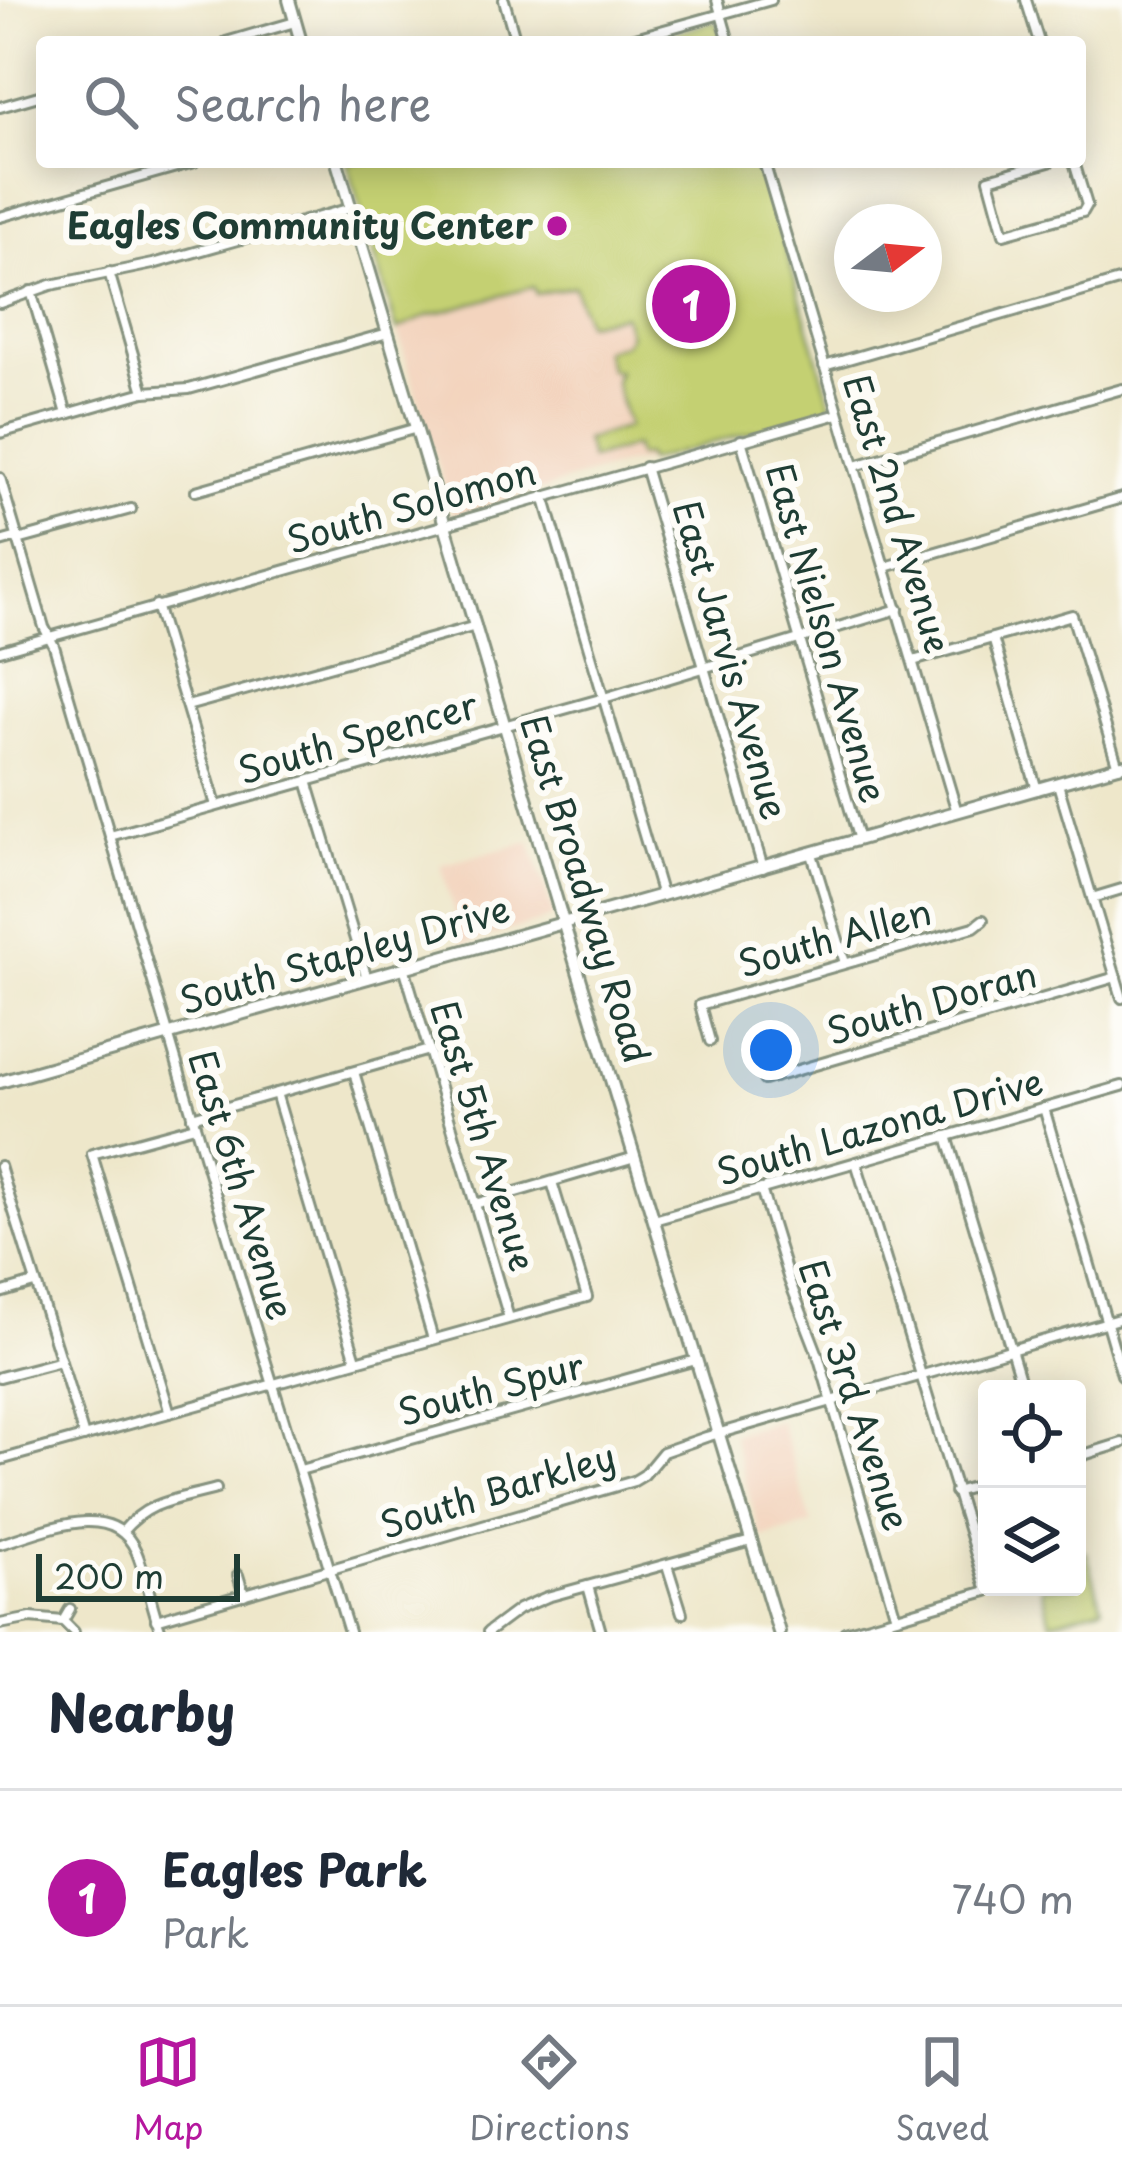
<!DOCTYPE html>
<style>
body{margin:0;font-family:"Playpen Sans",sans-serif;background:#f6f6f7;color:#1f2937}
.controls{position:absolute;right:36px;bottom:36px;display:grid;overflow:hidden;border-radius:12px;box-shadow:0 6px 30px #0003}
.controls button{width:108px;height:108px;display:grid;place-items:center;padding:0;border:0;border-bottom:3px solid #e0e1e3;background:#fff;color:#1f2937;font:60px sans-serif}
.compass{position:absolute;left:834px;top:204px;width:108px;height:108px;border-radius:50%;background:#fff;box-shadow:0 6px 30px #0003;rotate:74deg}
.scale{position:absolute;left:36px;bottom:30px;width:204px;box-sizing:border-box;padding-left:12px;border:6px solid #1f3d34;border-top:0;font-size:33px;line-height:42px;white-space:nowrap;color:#1f3d34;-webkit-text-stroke:9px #fdfcf7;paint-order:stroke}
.you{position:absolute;left:771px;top:1050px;width:42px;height:42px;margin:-30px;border:9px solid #fff;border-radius:50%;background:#1a73e8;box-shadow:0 0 0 18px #1a73e833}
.badge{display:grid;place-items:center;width:78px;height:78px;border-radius:50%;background:#b5179e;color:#fff;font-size:39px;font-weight:700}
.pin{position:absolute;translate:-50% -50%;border:6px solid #fff;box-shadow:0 3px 12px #0006}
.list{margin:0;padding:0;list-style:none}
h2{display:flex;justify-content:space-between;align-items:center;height:156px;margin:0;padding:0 48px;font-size:51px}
h2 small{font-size:39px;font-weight:400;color:#747a83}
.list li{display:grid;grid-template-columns:78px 1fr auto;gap:36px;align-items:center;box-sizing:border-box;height:216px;padding:0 48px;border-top:3px solid #e0e1e3}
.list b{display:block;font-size:45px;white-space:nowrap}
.list p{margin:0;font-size:39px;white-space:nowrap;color:#747a83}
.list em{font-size:39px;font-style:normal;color:#747a83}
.icon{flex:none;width:66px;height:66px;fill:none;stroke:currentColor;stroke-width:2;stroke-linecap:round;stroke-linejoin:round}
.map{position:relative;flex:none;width:1122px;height:1632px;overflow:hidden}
.search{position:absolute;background:#fff;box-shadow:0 6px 30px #0003;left:36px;right:36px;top:36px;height:132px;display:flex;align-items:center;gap:30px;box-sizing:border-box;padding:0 42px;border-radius:12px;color:#747a83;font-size:45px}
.sheet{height:372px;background:#fff}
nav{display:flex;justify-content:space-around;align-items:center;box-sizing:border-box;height:168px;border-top:3px solid #e0e1e3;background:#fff;font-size:33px;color:#747a83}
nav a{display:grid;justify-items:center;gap:6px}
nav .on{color:#b5179e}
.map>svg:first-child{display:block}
.built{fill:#f3d4be}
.green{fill:#c4d072;stroke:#728653;stroke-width:3}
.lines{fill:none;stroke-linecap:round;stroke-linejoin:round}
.minor-casing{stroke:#86927f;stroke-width:14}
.major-casing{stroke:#86927f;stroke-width:16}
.minor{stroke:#fff;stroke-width:8}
.major{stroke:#fff;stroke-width:10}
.poi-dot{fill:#b5179e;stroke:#fdfcf7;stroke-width:4.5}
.labels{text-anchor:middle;stroke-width:12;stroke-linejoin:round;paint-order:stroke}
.poi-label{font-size:36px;font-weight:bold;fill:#1f3d34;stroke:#fdfcf7;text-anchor:end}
.street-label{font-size:36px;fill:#1f3d34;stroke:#fdfcf7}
</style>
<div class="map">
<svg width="1122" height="1632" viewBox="0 0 1122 1632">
<rect width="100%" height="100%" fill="#fdfcf7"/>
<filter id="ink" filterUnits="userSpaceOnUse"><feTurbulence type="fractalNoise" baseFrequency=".00833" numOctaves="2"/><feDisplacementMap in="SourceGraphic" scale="24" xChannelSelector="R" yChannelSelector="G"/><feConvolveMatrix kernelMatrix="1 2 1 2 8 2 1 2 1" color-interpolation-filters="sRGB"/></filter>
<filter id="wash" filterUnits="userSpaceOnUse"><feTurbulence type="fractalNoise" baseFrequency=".004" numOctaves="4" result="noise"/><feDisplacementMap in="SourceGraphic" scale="48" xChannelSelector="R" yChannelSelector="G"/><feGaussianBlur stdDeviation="2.7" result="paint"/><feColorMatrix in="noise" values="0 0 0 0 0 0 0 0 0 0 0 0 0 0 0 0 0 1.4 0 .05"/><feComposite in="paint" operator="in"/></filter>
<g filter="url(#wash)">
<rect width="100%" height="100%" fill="#eee7ca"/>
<g class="built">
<polygon points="571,285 624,314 630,335 624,344 648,461 625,464 563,482 545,490 533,490 454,516 397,330 429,315 533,286 535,293"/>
<polygon points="530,842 553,914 552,918 462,944 441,865"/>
<polygon points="780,1421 812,1524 761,1538 733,1436 736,1433"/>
</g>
<g class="green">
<polygon points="714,22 719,25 724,42 640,42"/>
<polygon points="347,162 760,162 832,407 827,411 648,461 645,455 637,457 634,446 590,459 585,440 628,427 615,382 618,371 610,370 604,350 624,344 630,335 624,315 586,323 574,286 536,294 533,287 429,315 397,330"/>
<polygon points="1086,1552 1102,1607 1051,1622 1041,1587 1077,1587 1077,1554"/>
</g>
</g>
<g filter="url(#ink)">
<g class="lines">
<g class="minor-casing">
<g id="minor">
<polyline points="504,0 516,42"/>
<polyline points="717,0 729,42"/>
<polyline points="1026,0 1039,42"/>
<polyline points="226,42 295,22"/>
<polyline points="621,42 771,0"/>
<polyline points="0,107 42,95"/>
<polyline points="764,162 957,812"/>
<polyline points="1049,162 989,179 1004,234 1083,212 1087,205 1074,162"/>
<polyline points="0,217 194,162"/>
<polyline points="109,272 144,392"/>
<polyline points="31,291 67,414"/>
<polyline points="0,303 51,285 153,264 351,208"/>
<polyline points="824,366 1122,280"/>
<polyline points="0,433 144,392 189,389 388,333"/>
<polyline points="741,440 859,840"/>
<polyline points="855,466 1122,389"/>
<polyline points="645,467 763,868"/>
<polyline points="0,478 44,627 54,646 241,1281 349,1632"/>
<polyline points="196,491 417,428"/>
<polyline points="544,496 662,896"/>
<polyline points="18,540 131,509"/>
<polyline points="0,542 18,537"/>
<polyline points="885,567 1122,498"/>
<polyline points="156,605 216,805"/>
<polyline points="993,638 1037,790"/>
<polyline points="0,651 838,414"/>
<polyline points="913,661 1072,615 1118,767"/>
<polyline points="187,706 476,626"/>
<polyline points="307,781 367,979"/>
<polyline points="1058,784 1122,998"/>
<polyline points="110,836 604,698 898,609"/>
<polyline points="812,854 845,963"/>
<polyline points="1092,898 1122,889"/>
<polyline points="405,970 509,1318"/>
<polyline points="710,1041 700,1005 974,927 983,920"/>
<polyline points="354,1072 433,1339"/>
<polyline points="764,1080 1116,977"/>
<polyline points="276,1093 356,1360"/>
<polyline points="1044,1108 1122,1375"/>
<polyline points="192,1117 429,1050"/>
<polyline points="947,1136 1023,1389"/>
<path d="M0 1166C27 1257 57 1346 84 1437"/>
<polyline points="761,1189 789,1280 818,1355 896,1617"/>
<polyline points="475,1204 635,1157"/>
<polyline points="654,1220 1122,1086"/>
<polyline points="0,1293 34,1283"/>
<polyline points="0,1377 61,1361"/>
<polyline points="170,1413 92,1154 195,1126"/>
<polyline points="1077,1457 1122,1443"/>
<polyline points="0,1460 587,1297 552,1182"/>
<polyline points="300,1470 696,1360"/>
<polyline points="955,1492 987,1483"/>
<path d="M122 1532C149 1500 176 1500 216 1489"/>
<path d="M0 1544C40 1533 112 1497 136 1551 147 1576 151 1606 161 1632"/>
<polyline points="667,1565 682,1613"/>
<polyline points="238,1575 244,1595"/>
<polyline points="588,1586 601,1632"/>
<polyline points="156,1620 634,1481 644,1475 663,1452 706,1437 1122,1318"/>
<polyline points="63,1621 74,1632"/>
<polyline points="63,1621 70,1609"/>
<polyline points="0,1624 31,1618 63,1621"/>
<polyline points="488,1632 519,1609 547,1597 751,1541"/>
<polyline points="845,1632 987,1591 856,1162"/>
</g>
</g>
<g class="major-casing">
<g id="major">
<polyline points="289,0 301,42"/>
<polyline points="337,162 564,925 779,1632"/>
<polyline points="0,1082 1122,765"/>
</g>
</g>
<use href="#minor" class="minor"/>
<use href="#major" class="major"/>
</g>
</g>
<circle class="poi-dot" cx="557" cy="226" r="12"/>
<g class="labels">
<g class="poi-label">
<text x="533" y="239">Eagles Community Center</text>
</g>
<g class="street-label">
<text transform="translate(412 506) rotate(-16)" y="13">South Solomon</text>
<text transform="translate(897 514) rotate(73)" y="13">East 2nd Avenue</text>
<text transform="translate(826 633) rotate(74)" y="13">East Nielson Avenue</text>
<text transform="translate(730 660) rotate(74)" y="13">East Jarvis Avenue</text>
<text transform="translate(358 738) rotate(-16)" y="13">South Spencer</text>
<text transform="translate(585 889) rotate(73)" y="13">East Broadway Road</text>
<text transform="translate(835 938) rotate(-16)" y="13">South Allen</text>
<text transform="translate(345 955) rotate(-16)" y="13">South Stapley Drive</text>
<text transform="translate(932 1003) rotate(-16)" y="13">South Doran</text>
<text transform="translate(880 1127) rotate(-16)" y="13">South Lazona Drive</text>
<text transform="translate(483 1136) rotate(73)" y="13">East 5th Avenue</text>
<text transform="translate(241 1185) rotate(73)" y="13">East 6th Avenue</text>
<text transform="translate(491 1389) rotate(-15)" y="13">South Spur</text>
<text transform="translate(854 1395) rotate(72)" y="13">East 3rd Avenue</text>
<text transform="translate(498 1491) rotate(-17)" y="13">South Barkley</text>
</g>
</g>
</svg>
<div class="controls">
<button><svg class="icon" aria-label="locate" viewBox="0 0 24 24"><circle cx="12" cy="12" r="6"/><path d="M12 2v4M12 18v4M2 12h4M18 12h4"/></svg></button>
<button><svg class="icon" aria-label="layers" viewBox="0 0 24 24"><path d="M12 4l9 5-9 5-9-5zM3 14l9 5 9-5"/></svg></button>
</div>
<svg class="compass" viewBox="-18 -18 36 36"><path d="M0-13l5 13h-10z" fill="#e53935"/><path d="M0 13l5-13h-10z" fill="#747a83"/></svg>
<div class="scale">200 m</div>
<div class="you"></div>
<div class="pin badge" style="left:691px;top:304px">1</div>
<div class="search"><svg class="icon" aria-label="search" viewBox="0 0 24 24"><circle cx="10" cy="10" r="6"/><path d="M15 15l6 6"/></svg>Search here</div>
</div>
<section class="sheet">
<h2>Nearby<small></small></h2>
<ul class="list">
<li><span class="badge">1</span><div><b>Eagles Park</b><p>Park</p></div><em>740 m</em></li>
</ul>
</section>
<nav>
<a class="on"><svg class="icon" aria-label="map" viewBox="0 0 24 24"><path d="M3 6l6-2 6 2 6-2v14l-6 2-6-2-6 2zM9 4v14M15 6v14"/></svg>Map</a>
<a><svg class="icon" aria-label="directions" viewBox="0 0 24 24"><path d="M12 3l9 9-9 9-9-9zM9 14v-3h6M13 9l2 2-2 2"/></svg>Directions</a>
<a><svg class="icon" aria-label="saved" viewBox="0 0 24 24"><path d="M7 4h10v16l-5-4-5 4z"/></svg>Saved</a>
</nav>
